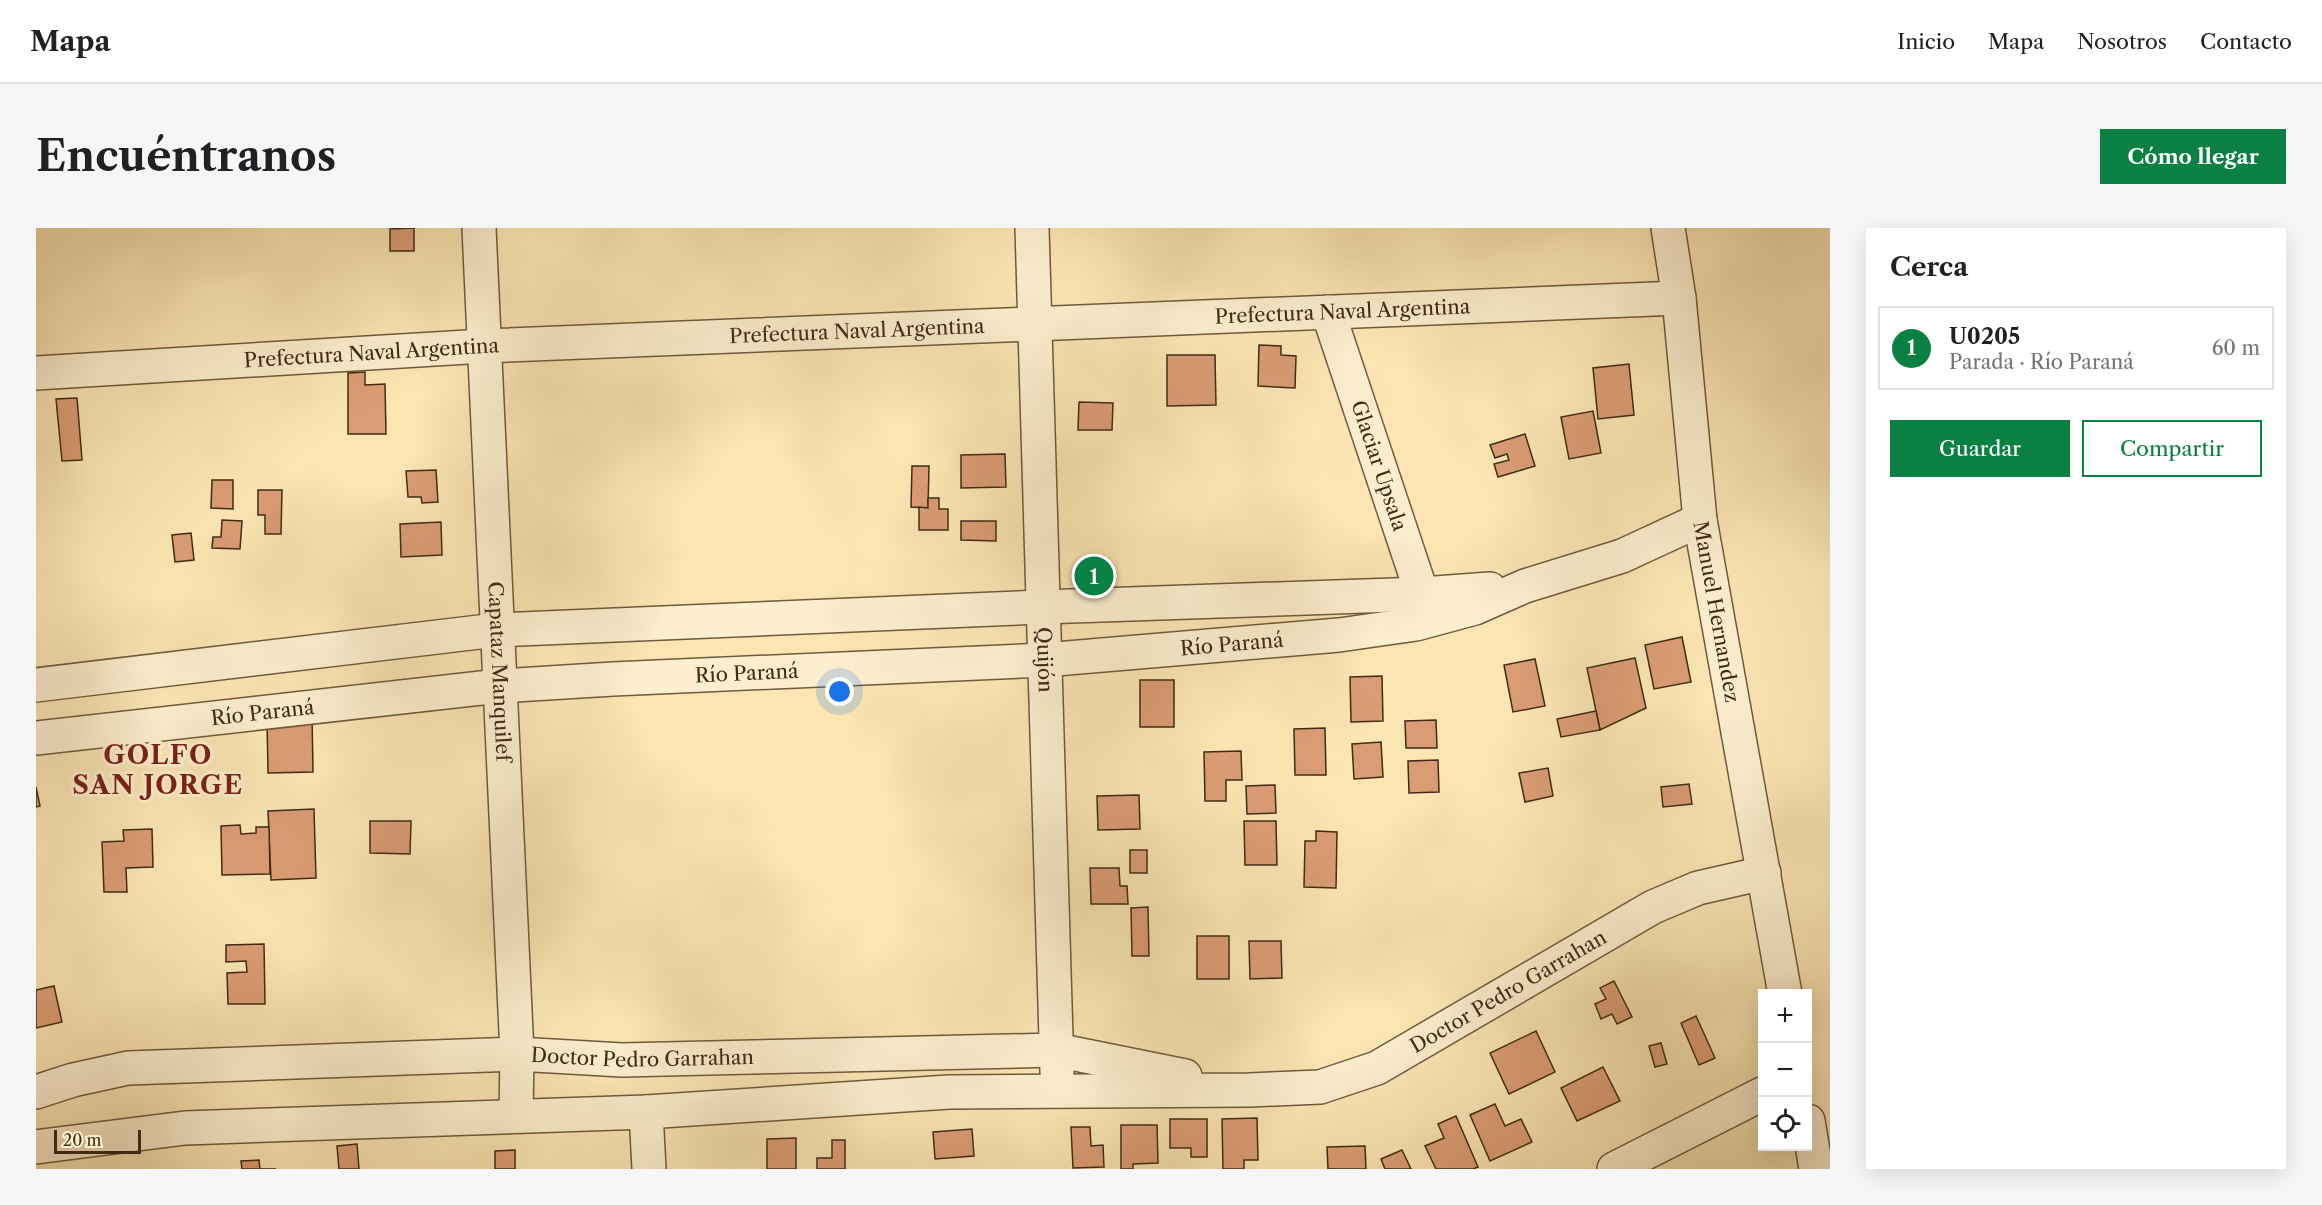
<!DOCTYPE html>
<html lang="es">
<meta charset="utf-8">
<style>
body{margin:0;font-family:"Libre Caslon Text",serif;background:#f6f6f6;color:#202124}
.controls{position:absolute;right:18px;bottom:18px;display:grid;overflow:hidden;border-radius:0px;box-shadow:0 6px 24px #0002}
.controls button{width:54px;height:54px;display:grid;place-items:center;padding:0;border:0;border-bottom:2px solid #e0e0e0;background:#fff;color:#202124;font:30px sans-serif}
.scale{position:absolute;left:18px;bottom:15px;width:87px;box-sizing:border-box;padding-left:6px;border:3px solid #412b15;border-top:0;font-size:16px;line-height:21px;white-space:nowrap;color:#412b15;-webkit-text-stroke:4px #fceece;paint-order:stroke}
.you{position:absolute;left:804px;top:464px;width:21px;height:21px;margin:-15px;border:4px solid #fff;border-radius:50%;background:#1a73e8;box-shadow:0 0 0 9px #1a73e833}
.badge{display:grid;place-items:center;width:39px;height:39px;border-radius:50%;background:#0b8043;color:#fff;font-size:20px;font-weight:700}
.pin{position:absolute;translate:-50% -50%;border:3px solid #fff;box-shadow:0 2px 6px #0006}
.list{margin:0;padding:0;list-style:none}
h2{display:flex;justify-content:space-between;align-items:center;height:78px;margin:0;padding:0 24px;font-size:26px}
h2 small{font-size:20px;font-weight:400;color:#757577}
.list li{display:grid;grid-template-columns:39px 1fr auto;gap:18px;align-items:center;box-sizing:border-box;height:84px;margin:0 12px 12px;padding:0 12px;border:2px solid #e0e0e0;border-radius:0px}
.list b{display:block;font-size:22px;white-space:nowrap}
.list p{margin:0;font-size:20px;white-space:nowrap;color:#757577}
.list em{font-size:20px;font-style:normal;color:#757577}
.actions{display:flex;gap:12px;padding:18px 24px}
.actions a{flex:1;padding:14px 0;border:2px solid #0b8043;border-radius:0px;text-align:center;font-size:21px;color:#0b8043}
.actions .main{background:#0b8043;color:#fff}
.icon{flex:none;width:33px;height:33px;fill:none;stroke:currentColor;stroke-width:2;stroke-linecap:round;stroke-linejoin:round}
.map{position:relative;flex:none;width:1794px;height:941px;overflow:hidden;border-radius:0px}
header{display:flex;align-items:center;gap:36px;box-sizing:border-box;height:84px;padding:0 30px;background:#fff;border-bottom:2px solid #e0e0e0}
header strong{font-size:28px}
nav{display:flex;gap:33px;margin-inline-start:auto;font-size:21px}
.intro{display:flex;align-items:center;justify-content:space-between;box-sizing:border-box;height:144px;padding:0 36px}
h1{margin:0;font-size:42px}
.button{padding:15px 27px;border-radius:0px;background:#0b8043;color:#fff;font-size:21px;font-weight:700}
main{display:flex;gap:36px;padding:0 36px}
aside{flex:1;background:#fff;border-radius:0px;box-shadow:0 6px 24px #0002}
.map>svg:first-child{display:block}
.building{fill:#da9c74;stroke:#412b15;stroke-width:1.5}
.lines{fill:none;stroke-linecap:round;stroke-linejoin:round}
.minor-casing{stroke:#6f5a3c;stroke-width:36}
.minor{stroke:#fceece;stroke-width:33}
.labels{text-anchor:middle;stroke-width:6;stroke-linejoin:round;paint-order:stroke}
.street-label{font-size:20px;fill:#412b15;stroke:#fceece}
.district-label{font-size:26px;font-weight:bold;letter-spacing:1.5px;fill:#7a1f14;stroke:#fceece}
</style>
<header>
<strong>Mapa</strong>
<nav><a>Inicio</a><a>Mapa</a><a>Nosotros</a><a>Contacto</a></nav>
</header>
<div class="intro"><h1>Encuéntranos</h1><a class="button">Cómo llegar</a></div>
<main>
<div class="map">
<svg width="1794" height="941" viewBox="0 0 1794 941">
<rect width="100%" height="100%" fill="#fae5b3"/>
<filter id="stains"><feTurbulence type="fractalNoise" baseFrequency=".00333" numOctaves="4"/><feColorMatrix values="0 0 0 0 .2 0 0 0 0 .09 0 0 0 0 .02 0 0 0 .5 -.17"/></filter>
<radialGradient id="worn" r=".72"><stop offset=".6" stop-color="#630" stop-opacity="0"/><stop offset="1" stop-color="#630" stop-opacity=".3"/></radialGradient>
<g class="building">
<polygon points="378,0 378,23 354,23 354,1"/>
<polygon points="1223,117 1245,118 1245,127 1260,128 1259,160 1222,158"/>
<polygon points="1131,127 1179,127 1180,177 1131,178"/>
<polygon points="1593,136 1598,187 1562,191 1557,140"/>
<polygon points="329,144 329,157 349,156 350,206 312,206 312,145"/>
<polygon points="41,170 46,232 26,233 20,171"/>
<polygon points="1043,174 1077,175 1076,202 1042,202"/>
<polygon points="1557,183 1565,225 1533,231 1525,189"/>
<polygon points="1489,206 1499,238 1462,249 1458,236 1473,232 1471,226 1459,230 1454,217"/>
<polygon points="969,226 970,259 925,260 925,227"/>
<polygon points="876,238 893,238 892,280 875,279"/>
<polygon points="400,242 402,274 386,275 385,269 372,269 370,243"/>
<polygon points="176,252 197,252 197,281 175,280"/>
<polygon points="222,262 246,262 245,306 229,306 229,287 222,287"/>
<polygon points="892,270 903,270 903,281 912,281 912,302 883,302 883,279 892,280"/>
<polygon points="186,292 206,293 204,321 176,320 177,309 185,309"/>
<polygon points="925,293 960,293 960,313 925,312"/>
<polygon points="405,294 406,327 365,329 364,296"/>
<polygon points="155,305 158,332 139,334 136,307"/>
<polygon points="1646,409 1655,454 1618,461 1609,417"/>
<polygon points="1599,430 1610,480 1564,502 1551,440"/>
<polygon points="1499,431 1509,478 1477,484 1468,437"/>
<polygon points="1346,448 1347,493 1315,494 1314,449"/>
<rect x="1104" y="452" width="34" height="47"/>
<polygon points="1560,483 1564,502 1525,509 1521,491"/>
<polygon points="276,487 277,544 232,545 231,491"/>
<polygon points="1400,492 1401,520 1370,520 1369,493"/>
<polygon points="1289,500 1290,547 1259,547 1258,501"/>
<polygon points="1345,514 1347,549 1318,551 1316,516"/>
<polygon points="1205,523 1206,552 1190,552 1190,573 1169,573 1168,524"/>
<polygon points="1402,532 1403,564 1373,565 1372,533"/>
<polygon points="1512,540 1517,568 1489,574 1483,545"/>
<polygon points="1653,556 1656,576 1627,579 1625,559"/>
<polygon points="1239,557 1240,585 1211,586 1210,558"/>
<polygon points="0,559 4,578 0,579"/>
<polygon points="1103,567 1104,601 1062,602 1061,568"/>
<polygon points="278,581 280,650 235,652 232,583"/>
<polygon points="334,593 375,593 374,626 334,625"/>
<polygon points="1208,593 1240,593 1241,637 1209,637"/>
<polygon points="204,597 205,606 220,605 220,599 233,599 234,646 186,647 185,598"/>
<polygon points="116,601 117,639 90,640 91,664 68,664 66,614 88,613 87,602"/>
<polygon points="1280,603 1301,604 1300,660 1268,659 1269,613 1280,613"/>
<rect x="1094" y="622" width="17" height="23"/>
<polygon points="1054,640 1083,640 1084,658 1091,658 1092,676 1055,676"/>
<polygon points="1112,679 1113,728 1096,728 1095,680"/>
<rect x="1161" y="708" width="32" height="43"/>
<polygon points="1213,713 1245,713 1246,750 1214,751"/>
<polygon points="228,716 229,776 192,776 191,745 211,744 210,733 190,734 190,717"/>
<polygon points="1578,753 1596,789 1581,796 1576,786 1565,791 1559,776 1570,771 1564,760"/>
<polygon points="18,758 26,794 0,800 0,762"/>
<polygon points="1660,788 1679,830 1663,837 1645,795"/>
<polygon points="1500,803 1519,844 1473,866 1454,825"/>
<polygon points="1625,815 1631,836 1619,839 1613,818"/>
<polygon points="1567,839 1584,873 1541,893 1525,860"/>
<polygon points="1459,876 1469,898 1485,891 1496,914 1454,933 1434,887"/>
<polygon points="1420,888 1442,939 1437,941 1400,941 1389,918 1408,910 1402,896"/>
<polygon points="1221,890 1222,932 1208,932 1208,941 1187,941 1186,891"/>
<polygon points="1134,891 1171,891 1171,929 1155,929 1155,920 1134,920"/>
<polygon points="1085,897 1121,897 1122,935 1097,936 1097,941 1085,941"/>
<polygon points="1035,899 1054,899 1055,918 1067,917 1068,939 1037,940"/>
<polygon points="936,901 938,928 899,931 897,904"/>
<polygon points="760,910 760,941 731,941 731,911"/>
<polygon points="796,912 809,912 809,941 781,941 781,930 796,930"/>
<polygon points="321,916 323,941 303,941 301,918"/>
<polygon points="1329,918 1330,941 1292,941 1291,919"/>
<polygon points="479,922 479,941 459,941 459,923"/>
<polygon points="1366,922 1375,941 1349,941 1345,931"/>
<polygon points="223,932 224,941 240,941 206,941 205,933"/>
</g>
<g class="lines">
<g class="minor-casing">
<g id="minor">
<path id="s1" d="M443 0 481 826 480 888"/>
<path id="s2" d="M996 0 1021 844"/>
<path id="s3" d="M1632 0 1643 70 1664 292 1749 766"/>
<path id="s4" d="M1292 84 1386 366 1389 385"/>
<path id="s5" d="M0 145 448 118 1643 70"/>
<polyline points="0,457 460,402 1006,379 1386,366 1454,361"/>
<path id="s6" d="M0 510 463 458 577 451 1008 432 1303 407 1380 396 1439 380 1489 358 1586 328 1664 292"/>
<path id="s7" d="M0 864 37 852 92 840 481 826 586 832 1020 822 1149 848"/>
<polyline points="610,884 613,941"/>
<polyline points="1772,893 1780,941"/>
<path id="s8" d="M0 919 149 900 610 884 913 864 1213 862 1284 859 1341 840 1617 679 1662 660 1728 645"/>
<polyline points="1578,941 1726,866"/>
</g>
</g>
<use href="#minor" class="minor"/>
</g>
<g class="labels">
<g class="street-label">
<text dy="7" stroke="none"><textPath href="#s5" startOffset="1308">Prefectura Naval Argentina</textPath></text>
<text dy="7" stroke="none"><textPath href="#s5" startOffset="822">Prefectura Naval Argentina</textPath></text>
<text dy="7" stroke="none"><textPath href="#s5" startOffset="336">Prefectura Naval Argentina</textPath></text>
<text dy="7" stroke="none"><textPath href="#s4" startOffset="162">Glaciar Upsala</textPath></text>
<text dy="7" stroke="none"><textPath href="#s3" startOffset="387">Manuel Hernandez</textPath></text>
<text dy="7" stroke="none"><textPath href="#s6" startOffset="1200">Río Paraná</textPath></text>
<text dy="7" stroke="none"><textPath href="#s2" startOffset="432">Quijón</textPath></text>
<text dy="7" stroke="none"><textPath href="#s1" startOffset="444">Capataz Manquilef</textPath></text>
<text dy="7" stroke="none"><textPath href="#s6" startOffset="714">Río Paraná</textPath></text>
<text dy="7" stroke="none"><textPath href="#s6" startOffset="228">Río Paraná</textPath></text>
<text dy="7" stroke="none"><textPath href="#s8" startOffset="1498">Doctor Pedro Garrahan</textPath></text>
<text dy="7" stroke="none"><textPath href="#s7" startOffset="610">Doctor Pedro Garrahan</textPath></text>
</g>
<g class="district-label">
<text x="122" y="536">GOLFO<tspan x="122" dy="30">SAN JORGE</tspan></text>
</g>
</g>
<rect width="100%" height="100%" filter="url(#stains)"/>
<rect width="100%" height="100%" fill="url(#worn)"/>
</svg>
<div class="controls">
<button>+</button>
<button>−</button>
<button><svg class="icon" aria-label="locate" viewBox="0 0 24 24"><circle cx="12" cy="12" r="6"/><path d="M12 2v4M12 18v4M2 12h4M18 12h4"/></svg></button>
</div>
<div class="scale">20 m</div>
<div class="you"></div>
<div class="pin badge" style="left:1058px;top:348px">1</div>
</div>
<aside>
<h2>Cerca<small></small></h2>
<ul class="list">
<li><span class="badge">1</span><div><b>U0205</b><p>Parada · Río Paraná</p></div><em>60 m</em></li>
</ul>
<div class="actions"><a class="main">Guardar</a><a>Compartir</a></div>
</aside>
</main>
